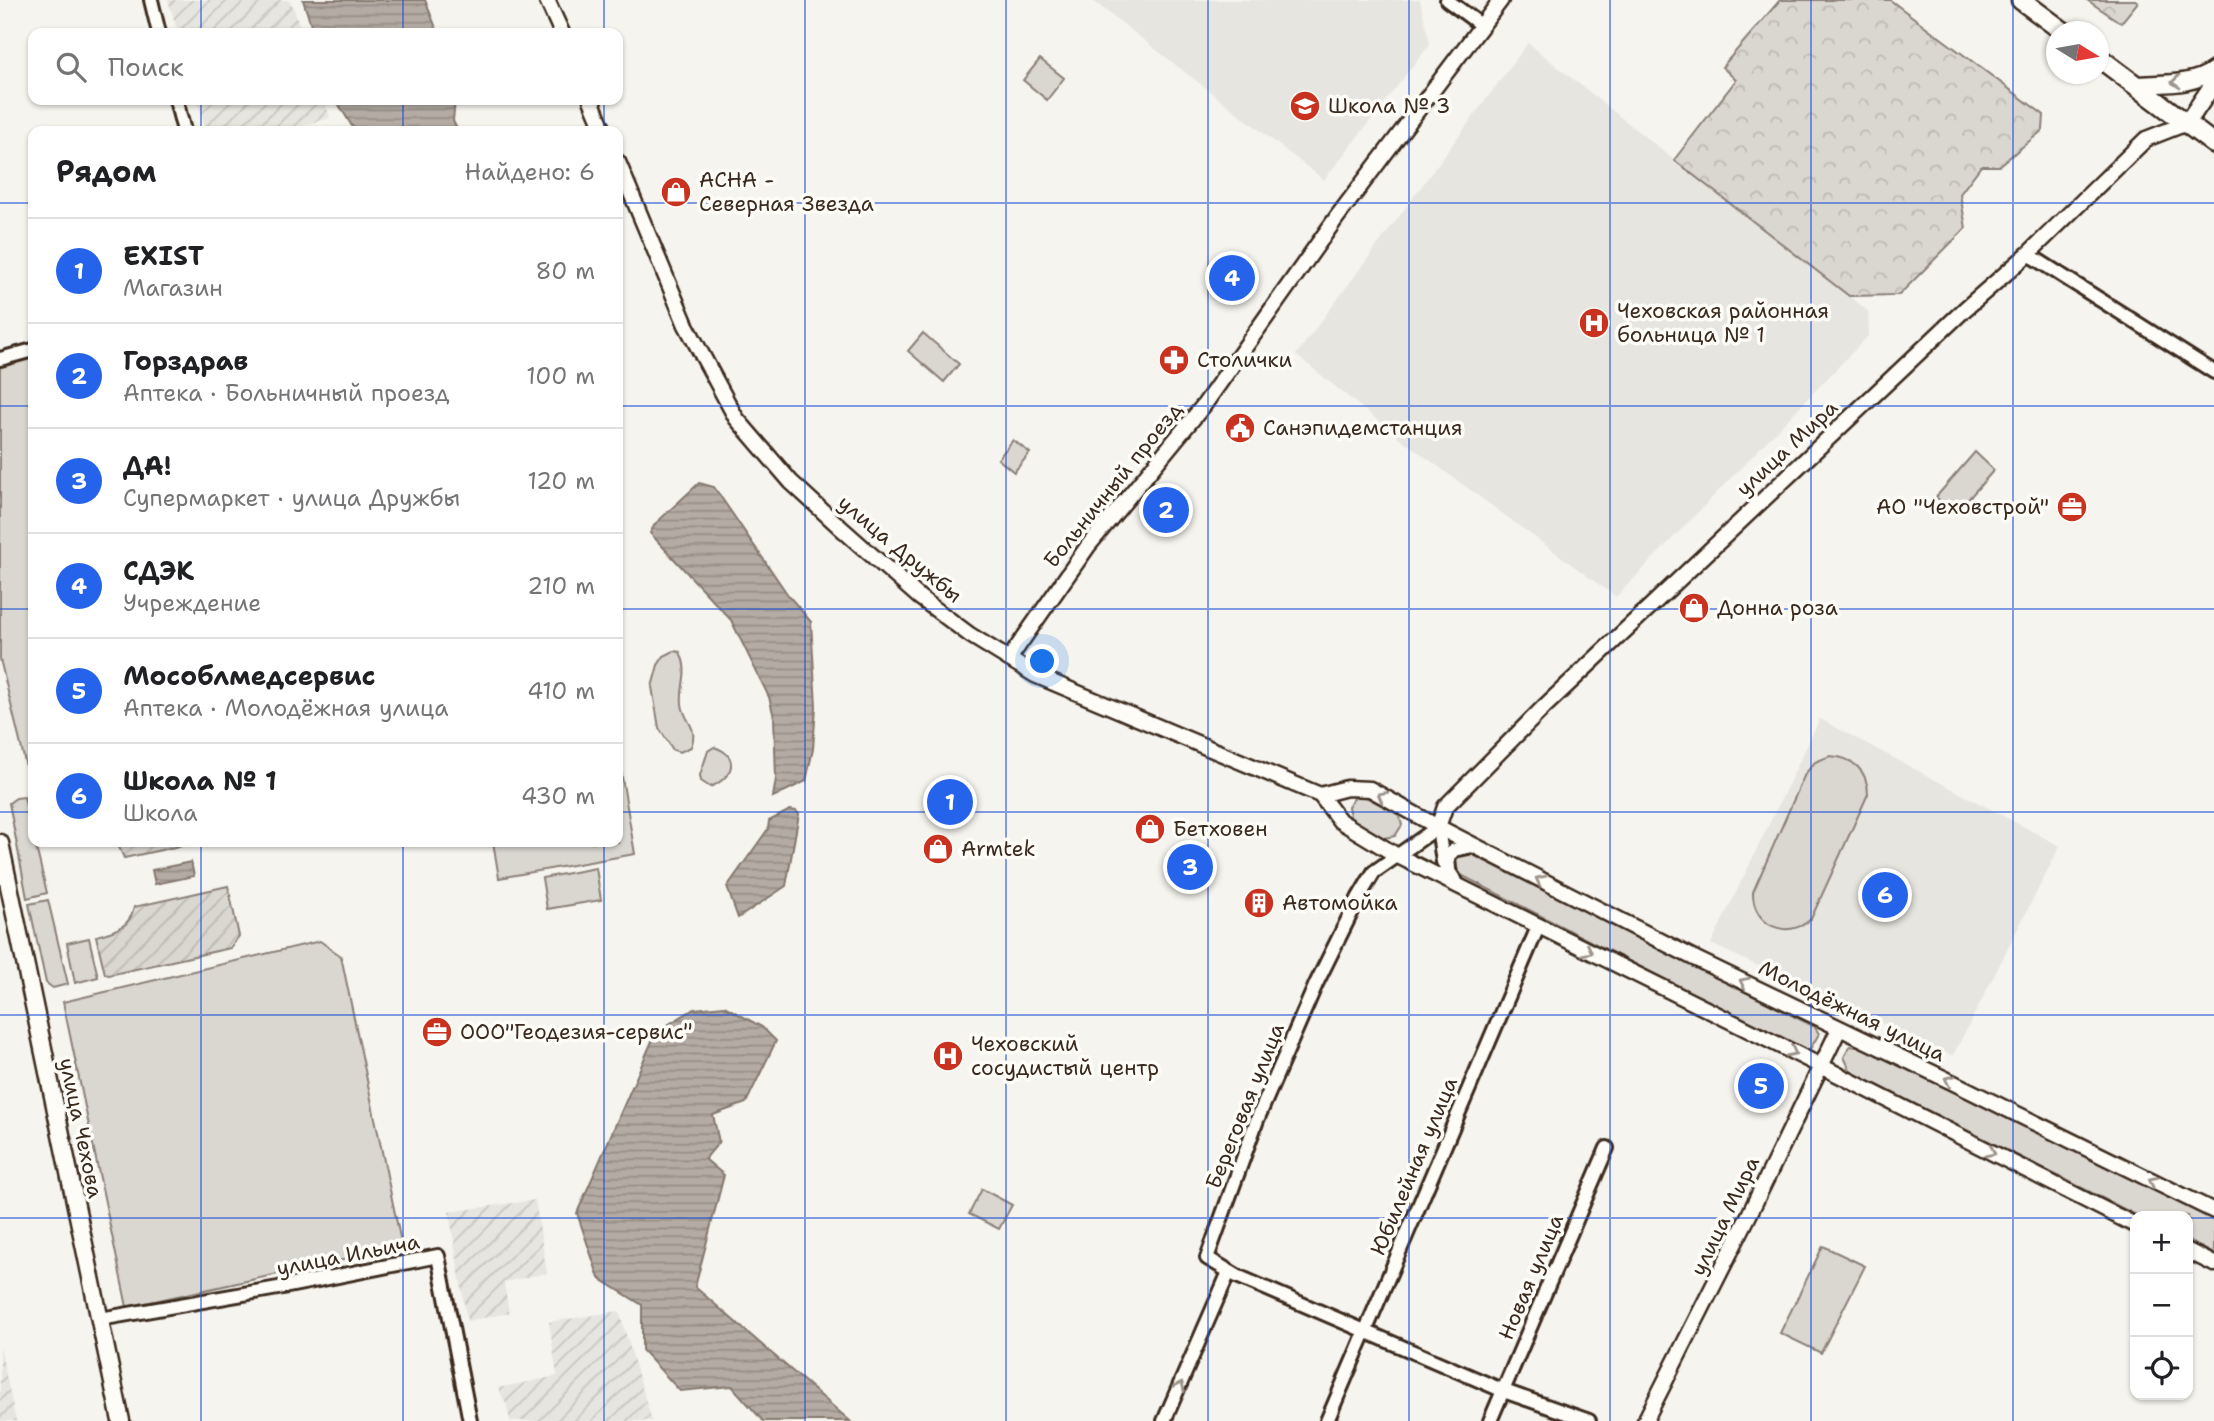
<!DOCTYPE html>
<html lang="ru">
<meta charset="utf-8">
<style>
body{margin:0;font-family:"Shantell Sans",sans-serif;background:#f6f6f6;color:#202124}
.controls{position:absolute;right:21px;bottom:21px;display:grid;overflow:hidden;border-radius:14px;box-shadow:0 2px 5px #0004}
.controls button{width:63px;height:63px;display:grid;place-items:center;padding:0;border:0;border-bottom:2px solid #e0e0e0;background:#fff;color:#202124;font:35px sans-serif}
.compass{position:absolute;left:2046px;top:21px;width:63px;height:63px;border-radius:50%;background:#fff;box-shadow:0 2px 5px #0004;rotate:101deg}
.you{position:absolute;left:1043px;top:662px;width:24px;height:24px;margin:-18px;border:5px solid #fff;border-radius:50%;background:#1a73e8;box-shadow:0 0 0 10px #1a73e833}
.badge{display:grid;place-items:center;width:46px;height:46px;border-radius:50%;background:#2563eb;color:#fff;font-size:23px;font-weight:700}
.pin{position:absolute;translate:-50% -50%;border:4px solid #fff;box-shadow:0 2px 7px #0006}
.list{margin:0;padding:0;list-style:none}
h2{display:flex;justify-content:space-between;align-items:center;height:91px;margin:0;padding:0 28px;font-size:30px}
h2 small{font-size:23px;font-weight:400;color:#757577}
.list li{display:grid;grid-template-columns:46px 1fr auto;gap:21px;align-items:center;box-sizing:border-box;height:105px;padding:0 28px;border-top:2px solid #e0e0e0}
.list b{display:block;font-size:26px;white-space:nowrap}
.list p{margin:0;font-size:23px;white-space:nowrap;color:#757577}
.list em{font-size:23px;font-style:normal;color:#757577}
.icon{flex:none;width:38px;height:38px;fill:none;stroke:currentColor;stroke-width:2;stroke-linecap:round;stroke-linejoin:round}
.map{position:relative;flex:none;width:2214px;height:1421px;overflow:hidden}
.search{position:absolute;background:#fff;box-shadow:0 2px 5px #0004;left:28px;top:28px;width:595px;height:77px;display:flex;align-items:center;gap:18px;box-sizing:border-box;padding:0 24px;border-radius:14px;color:#757577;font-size:26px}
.panel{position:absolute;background:#fff;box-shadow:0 2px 5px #0004;left:28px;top:126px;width:595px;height:721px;border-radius:14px}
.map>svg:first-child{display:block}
.built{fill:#e7e5df}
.industrial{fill:url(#industrial-furrows)}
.green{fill:#dad6d0;stroke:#8a8077;stroke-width:2}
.forest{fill:url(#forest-crowns);stroke:#8a8077;stroke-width:2}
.garden{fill:url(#garden-furrows);stroke:#8a8077;stroke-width:2}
.water{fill:url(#water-rules);stroke:#84786e;stroke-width:2}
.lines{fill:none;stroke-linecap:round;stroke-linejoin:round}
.minor-casing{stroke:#3b2a1e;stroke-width:18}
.tertiary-casing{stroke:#3b2a1e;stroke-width:19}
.secondary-casing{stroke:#3b2a1e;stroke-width:21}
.primary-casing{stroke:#3b2a1e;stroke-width:23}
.minor{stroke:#fdfcf7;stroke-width:12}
.tertiary{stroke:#fdfcf7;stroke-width:14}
.secondary{stroke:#fdfcf7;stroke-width:16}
.primary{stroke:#fdfcf7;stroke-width:18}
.oneway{stroke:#9c938a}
.grid{fill:none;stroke:#1d4ed8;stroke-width:2;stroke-opacity:0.55}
.labels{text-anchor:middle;stroke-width:7;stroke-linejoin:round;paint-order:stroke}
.poi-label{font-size:21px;fill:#3b2a1e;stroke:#fdfcf7;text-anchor:start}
.street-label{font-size:21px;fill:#3b2a1e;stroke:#fdfcf7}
</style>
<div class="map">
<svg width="2214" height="1421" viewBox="0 0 2214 1421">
<defs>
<pattern id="industrial-furrows" width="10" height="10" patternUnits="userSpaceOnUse" patternTransform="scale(1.75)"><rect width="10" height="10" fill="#e7e5df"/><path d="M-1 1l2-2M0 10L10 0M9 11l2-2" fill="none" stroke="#c7c5bf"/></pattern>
<pattern id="forest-crowns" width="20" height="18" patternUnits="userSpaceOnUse" patternTransform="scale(1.75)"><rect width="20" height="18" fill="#dad6d0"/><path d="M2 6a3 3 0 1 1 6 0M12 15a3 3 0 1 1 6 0" fill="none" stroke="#bcb8b2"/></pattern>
<pattern id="garden-furrows" width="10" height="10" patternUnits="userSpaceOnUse" patternTransform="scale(1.75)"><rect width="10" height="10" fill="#dad6d0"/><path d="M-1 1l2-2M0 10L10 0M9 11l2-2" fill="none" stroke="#bcb8b2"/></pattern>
<pattern id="water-rules" width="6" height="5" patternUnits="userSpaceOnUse" patternTransform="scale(1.75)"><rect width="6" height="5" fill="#b4aca4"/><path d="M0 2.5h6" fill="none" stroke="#948c85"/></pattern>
</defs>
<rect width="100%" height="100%" fill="#f5f4ee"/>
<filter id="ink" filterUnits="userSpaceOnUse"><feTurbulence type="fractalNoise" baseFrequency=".0143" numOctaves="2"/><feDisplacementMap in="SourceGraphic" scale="14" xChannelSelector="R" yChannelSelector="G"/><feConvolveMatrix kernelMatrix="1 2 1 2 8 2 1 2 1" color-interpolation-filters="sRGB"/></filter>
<g filter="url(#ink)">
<g class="built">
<polygon points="1092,0 1420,0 1430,44 1324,180"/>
<polygon points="1528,43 1674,160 1868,311 1869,335 1616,597 1401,439 1296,355"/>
<polygon points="1820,719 2060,846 1953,1056 1711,944"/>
</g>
<g class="industrial">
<polygon points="168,0 288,0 293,6 302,33 178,33"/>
<polygon points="197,100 324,100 330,118 282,131 206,131"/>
<polygon points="535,1200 547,1273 504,1282 509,1313 467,1321 449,1212"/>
<polygon points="619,1311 652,1421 510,1421 507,1406 498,1388 557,1376 549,1322"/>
<polygon points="0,1347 16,1421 0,1421"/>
</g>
<g class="green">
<polygon points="1040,59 1064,78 1047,100 1023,80"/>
<polygon points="923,333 959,364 944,382 908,351"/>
<polygon points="33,358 33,778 29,779 0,659 0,366"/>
<polygon points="1013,440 1030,453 1014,472 998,459"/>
<polygon points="1975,452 1994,470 1955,514 1936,497"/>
<path d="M674 651 680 652C690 674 680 683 682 704 684 722 699 726 691 747L680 752 673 750 659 728 652 687 658 665 664 656Z"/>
<path d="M714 747C742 756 732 779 710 787L701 781 700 775 708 751Z"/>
<polygon points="618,754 635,854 499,878 493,842 618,842"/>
<path d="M1830 756C1853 757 1868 771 1868 794L1811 919C1787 941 1752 925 1753 892L1805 774 1815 762Z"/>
<polygon points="1359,796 1366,797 1399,814 1402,825 1395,836 1384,838 1351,820 1348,807 1354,798"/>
<polygon points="24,797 47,893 27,898 9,803 16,798"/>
<polygon points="1459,853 1469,853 1815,1027 1819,1034 1810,1049 1803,1050 1457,873 1453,865"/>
<polygon points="596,868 601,900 547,909 542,878"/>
<polygon points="48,900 68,984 53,988 46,983 29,904"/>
<polygon points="89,938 98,977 75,983 67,943"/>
<polygon points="320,941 341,956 402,1247 127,1307 63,1002"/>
<polygon points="1850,1046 1870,1049 2214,1219 2214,1254 2188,1241 2188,1216 2138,1216 1851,1072 1844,1057"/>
<polygon points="982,1189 1012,1205 999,1229 969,1214"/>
<polygon points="1823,1246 1865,1266 1821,1353 1780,1333"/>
</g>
<g class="forest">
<polygon points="1780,0 1890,0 2044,115 2043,130 1999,166 1981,166 1960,194 1966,228 1899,295 1849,296 1674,160 1736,80 1722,67"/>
<polygon points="2087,0 2135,0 2138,2 2121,23"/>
</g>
<g class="garden">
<polygon points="113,842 198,842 124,858 119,847"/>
<path d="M228 886 239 936 230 948 109 975 105 974 96 936C115 931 130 928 134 907Z"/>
</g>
<g class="water">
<polygon points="303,0 425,0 438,33 318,33 313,31"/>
<polygon points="341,100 455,100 453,121 458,131 355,131 339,105"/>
<polygon points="699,483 714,487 788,595 811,622 816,706 813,749 806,781 773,797 776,779 774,717 769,697 731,620 650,533 655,524"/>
<polygon points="790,810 796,811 799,814 786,886 738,918 727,887 768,829 769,821"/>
<polygon points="191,862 194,876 155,884 152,870"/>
<polygon points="724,1006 762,1027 776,1041 746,1103 713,1115 719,1142 705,1159 724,1175 695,1287 850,1421 763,1421 732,1386 680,1391 642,1350 642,1305 599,1278 577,1213 656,1032 694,1009"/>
</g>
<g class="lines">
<g class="minor-casing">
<g id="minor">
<polyline points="151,0 159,33"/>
<polyline points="1447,0 1481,25"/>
<polyline points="176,100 184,131"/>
<polyline points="2028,254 2214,372"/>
<polyline points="0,359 33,350"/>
<polyline points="1438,827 1374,872 1359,897 1316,984 1257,1120 1207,1258 1237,1276 1504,1391 1589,1421"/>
<polyline points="1438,827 1443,862 1458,885"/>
<polyline points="1449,869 1448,857 1454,850 1473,846"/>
<polyline points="100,1319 278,1288 438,1256 470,1421"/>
<polyline points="1164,1421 1229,1272"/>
<polyline points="1327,1421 1538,927"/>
<polyline points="1490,1421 1607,1148"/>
</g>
</g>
<g class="tertiary-casing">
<g id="tertiary">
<polyline points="547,0 562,33"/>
<polyline points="591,100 604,131"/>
<polyline points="618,162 686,325 736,418 791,482 841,528 919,597 970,635 1035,675 1320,795 1340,821 1396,855 1821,1066 2135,1225"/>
<polyline points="1009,659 1088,546 1204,405 1337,217 1501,0"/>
<polyline points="1320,795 1347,788 1370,789 1438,827 1696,959 1954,1083 2214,1211"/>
<polyline points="1438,827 1445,807 1544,707 1965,309 2028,254 2146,139 2187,123"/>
<polyline points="2188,1251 2214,1264"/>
<polyline points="1645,1421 1747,1219 1839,1029"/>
</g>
</g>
<g class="secondary-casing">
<g id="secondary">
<path d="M2136 85C2162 83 2193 86 2214 70"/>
<polyline points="2187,123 2214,83"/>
<polyline points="0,843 121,1421"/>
</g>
</g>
<g class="primary-casing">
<g id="primary">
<polyline points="2021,0 2064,32"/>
<polyline points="2098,57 2214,144"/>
</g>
</g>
<use href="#minor" class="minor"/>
<use href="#tertiary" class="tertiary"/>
<use href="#secondary" class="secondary"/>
<use href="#primary" class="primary"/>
</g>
<defs><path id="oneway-chevron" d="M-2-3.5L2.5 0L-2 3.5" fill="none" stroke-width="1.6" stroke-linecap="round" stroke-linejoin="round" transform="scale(1.75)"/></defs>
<g class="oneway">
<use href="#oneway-chevron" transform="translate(2176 82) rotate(176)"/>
<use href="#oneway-chevron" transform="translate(1382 796) rotate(-151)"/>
<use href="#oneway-chevron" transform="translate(1540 880) rotate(-153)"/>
<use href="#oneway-chevron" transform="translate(1588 951) rotate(26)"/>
<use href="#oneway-chevron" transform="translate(1744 982) rotate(-154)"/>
<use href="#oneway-chevron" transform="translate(1792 1052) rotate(26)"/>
<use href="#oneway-chevron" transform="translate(1949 1080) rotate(-155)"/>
<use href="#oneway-chevron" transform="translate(1991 1152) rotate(27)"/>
<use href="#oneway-chevron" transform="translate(2153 1181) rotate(-154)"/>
<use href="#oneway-chevron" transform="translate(1180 1386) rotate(-66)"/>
</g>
</g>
<path class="grid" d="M201 0V33M403 0V33M604 0V33M805 0V1421M1006 0V1421M1208 0V1421M1409 0V1421M1610 0V1421M1811 0V1421M2013 0V1421M201 100V131M403 100V131M604 100V131M0 203H33M618 203H2214M0 406H33M618 406H2214M0 609H33M618 609H2214M0 812H33M618 812H2214M201 842V1421M403 842V1421M604 842V1421M0 1015H2214M0 1218H2135M2188 1218H2214"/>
<defs>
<g id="school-disc" transform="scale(1.575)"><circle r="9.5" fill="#c8321e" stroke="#fdfcf7"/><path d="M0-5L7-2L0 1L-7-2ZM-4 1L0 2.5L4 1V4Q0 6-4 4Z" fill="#fff"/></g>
<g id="shop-disc" transform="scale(1.575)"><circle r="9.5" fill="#c8321e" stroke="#fdfcf7"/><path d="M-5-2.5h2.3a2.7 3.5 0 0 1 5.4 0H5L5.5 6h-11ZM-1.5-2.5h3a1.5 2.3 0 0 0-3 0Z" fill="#fff"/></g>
<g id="hospital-disc" transform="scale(1.575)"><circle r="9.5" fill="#c8321e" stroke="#fdfcf7"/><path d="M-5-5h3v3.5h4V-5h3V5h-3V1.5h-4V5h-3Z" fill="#fff"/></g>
<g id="pharmacy-disc" transform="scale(1.575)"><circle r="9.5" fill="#c8321e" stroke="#fdfcf7"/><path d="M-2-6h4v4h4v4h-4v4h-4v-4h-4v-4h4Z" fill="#fff"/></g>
<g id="civic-disc" transform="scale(1.575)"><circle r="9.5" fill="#c8321e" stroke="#fdfcf7"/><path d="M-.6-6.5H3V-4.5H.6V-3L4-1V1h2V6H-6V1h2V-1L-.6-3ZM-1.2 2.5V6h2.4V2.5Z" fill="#fff"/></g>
<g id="office-disc" transform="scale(1.575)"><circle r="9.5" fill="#c8321e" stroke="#fdfcf7"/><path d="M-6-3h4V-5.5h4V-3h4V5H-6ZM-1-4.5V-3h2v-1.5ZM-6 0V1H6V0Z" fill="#fff"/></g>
<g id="building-disc" transform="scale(1.575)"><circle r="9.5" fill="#c8321e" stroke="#fdfcf7"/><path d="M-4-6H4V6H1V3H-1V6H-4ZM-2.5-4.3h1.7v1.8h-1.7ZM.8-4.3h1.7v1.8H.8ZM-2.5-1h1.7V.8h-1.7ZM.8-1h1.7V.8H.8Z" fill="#fff"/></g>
</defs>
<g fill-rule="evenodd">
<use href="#school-disc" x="1305" y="106"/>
<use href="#shop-disc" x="676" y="192"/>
<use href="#hospital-disc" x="1594" y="323"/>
<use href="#pharmacy-disc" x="1174" y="360"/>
<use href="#civic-disc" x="1240" y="428"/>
<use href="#office-disc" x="2072" y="507"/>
<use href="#shop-disc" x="1694" y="608"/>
<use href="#shop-disc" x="1150" y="829"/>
<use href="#shop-disc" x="938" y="849"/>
<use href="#building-disc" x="1259" y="903"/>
<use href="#office-disc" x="437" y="1032"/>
<use href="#hospital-disc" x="948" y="1056"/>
</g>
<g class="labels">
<g class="poi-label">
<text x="1328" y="113">Школа № 3</text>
<text x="699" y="187">АСНА -<tspan x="699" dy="24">Северная Звезда</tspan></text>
<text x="1617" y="318">Чеховская районная<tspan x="1617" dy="24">больница № 1</tspan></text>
<text x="1197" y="367">Столички</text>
<text x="1263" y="435">Санэпидемстанция</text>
<text x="2049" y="514" text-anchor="end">АО "Чеховстрой"</text>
<text x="1717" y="615">Донна роза</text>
<text x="1173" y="836">Бетховен</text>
<text x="961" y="856">Armtek</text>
<text x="1282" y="910">Автомойка</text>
<text x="460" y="1039">ООО"Геодезия-сервис"</text>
<text x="971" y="1051">Чеховский<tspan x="971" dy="24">сосудистый центр</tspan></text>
</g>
<g class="street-label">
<text transform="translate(1787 448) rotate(-43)" y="7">улица Мира</text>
<text transform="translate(1113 485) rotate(-51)" y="7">Больничный проезд</text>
<text transform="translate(900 549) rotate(40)" y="7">улица Дружбы</text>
<text transform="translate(1852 1011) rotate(26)" y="7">Молодёжная улица</text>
<text transform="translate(1245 1106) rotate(-68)" y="7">Береговая улица</text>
<text transform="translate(81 1128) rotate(78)" y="7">улица Чехова</text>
<text transform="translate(1414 1166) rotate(-67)" y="7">Юбилейная улица</text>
<text transform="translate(1725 1216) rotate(-64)" y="7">улица Мира</text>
<text transform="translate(348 1255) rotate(-11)" y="7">улица Ильича</text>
<text transform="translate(1531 1277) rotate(-67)" y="7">Новая улица</text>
</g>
</g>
</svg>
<div class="controls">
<button>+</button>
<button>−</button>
<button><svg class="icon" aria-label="locate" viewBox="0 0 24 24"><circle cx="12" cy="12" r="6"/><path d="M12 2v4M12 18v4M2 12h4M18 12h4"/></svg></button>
</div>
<svg class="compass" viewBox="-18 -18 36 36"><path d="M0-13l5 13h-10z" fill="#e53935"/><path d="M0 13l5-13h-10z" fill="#757577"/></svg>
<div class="you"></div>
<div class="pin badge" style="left:950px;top:802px">1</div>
<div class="pin badge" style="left:1166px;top:510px">2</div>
<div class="pin badge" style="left:1190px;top:867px">3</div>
<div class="pin badge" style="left:1232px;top:278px">4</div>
<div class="pin badge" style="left:1761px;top:1086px">5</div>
<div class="pin badge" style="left:1885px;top:895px">6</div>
<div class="search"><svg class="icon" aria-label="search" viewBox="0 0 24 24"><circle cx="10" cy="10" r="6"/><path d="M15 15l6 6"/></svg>Поиск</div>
<section class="panel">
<h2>Рядом<small>Найдено: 6</small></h2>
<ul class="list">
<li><span class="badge">1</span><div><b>EXIST</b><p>Магазин</p></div><em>80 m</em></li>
<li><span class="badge">2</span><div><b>Горздрав</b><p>Аптека · Больничный проезд</p></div><em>100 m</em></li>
<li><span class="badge">3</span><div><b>ДА!</b><p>Супермаркет · улица Дружбы</p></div><em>120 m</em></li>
<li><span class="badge">4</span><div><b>СДЭК</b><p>Учреждение</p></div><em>210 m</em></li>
<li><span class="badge">5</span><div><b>Мособлмедсервис</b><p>Аптека · Молодёжная улица</p></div><em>410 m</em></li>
<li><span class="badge">6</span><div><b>Школа № 1</b><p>Школа</p></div><em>430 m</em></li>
</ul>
</section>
</div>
